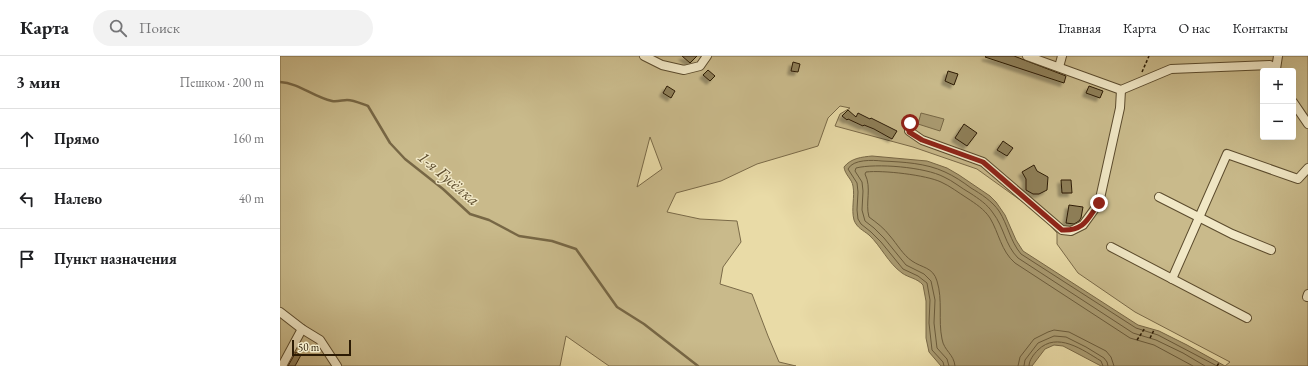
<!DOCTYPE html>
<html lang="ru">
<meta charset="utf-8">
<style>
body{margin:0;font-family:"EB Garamond",serif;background:#f2f2f2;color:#202124}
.controls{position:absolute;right:12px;top:12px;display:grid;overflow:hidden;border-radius:4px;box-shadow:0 4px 16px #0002}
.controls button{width:36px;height:36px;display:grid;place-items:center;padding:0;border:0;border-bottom:1px solid #e0e0e0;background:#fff;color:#202124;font:20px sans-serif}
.scale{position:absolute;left:12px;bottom:10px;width:59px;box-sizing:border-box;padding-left:4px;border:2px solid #2c1b04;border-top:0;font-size:11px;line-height:14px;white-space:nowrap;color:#2c1b04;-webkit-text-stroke:3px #f1e8c6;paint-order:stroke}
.stop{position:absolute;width:12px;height:12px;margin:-9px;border:3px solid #8f2418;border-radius:50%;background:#fff}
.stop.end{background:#8f2418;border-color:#fff;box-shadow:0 1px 4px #0008}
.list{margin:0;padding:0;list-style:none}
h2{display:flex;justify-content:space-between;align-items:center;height:52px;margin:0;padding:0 16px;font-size:17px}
h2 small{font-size:13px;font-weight:400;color:#757577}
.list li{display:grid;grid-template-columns:26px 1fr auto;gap:12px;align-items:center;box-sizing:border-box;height:60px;padding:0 16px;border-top:1px solid #e0e0e0}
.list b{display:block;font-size:15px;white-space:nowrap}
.list em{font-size:13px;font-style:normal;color:#757577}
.icon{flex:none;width:22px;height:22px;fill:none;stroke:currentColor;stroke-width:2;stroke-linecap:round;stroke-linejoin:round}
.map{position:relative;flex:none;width:1028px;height:310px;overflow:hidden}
header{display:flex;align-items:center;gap:24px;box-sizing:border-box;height:56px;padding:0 20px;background:#fff;border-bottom:1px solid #e0e0e0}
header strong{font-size:19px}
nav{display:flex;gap:22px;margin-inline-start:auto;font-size:14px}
.search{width:280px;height:36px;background:#f2f2f2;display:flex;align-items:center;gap:10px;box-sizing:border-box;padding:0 14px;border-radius:22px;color:#757577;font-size:15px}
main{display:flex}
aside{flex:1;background:#fff}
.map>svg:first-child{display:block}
.green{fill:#c9ba8b;stroke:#7a6a48;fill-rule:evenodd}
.water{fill:#a99a70;stroke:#776745}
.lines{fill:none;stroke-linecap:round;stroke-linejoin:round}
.shore{stroke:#6a5a3a;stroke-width:1}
.stream{stroke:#776745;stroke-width:2.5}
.building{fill:#8e7f59;stroke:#2c1b04;filter:url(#shadow)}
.minor-casing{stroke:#5b4b2d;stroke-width:10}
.path{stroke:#2c1b04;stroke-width:1.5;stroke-dasharray:3 2;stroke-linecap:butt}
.minor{stroke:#f1e8c6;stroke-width:8}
.route{stroke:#8f2418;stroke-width:5}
.labels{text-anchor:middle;stroke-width:3;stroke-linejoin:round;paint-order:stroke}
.water-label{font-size:17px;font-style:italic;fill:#5e4e2f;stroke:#f1e8c6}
</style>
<header>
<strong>Карта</strong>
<div class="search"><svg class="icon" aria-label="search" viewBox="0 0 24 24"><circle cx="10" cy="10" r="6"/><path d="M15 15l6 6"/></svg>Поиск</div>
<nav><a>Главная</a><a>Карта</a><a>О нас</a><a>Контакты</a></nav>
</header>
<main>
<aside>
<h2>3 мин<small>Пешком · 200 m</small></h2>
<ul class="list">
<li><svg class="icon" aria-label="ahead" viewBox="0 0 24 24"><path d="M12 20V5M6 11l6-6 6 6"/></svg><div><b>Прямо</b></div><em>160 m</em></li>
<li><svg class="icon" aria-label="left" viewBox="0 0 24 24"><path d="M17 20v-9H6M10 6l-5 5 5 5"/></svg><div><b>Налево</b></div><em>40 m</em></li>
<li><svg class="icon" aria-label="arrive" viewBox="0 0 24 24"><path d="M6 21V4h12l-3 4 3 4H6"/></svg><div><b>Пункт назначения</b></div></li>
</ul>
</aside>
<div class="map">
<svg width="1028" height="310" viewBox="0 0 1028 310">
<defs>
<filter id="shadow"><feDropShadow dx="-3.5" dy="3.5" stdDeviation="1" flood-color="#0004"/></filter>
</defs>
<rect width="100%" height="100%" fill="#e9dba7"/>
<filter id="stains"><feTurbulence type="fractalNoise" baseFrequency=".005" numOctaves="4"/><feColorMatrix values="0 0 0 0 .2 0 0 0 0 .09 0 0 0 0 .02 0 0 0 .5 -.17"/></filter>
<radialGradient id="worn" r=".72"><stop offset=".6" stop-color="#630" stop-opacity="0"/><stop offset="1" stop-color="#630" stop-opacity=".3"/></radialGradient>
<path class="green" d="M0 0H1028V310H945L950 306 855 256 798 217 777 188V177L761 159 697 113 633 91 555 70 560 58 570 52 560 50 548 62 538 90 477 108 441 125 396 137 387 156 420 163 457 165 461 186 443 211 440 228 472 238 488 280 499 306 516 310H329L286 280 280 310H0ZM983 15H1013V81H983ZM370 81 382 113 357 131Z"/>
<g class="water">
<polygon points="641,57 664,63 660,75 638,68"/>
<path d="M592 100 647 105 667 112 679 119 710 140 716 146 725 159 736 184 743 195 858 269 879 275 907 289 945 310H821L783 290 774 289 765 293 752 310H661L649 296 646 282V245L643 229C637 222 629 222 622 217 608 207 601 190 589 179 583 174 577 172 574 164 571 153 575 141 573 130 572 123 565 119 564 111 571 102 582 101 592 100Z"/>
</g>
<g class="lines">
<g class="shore">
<path d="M664 310 663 306 652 294 649 267 650 244 647 227 638 220 623 213 601 186 591 176 581 168 578 163 577 154 578 136 577 127 568 113C573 103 593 104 602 105 623 106 646 107 665 116 674 120 683 126 691 132 701 138 712 145 719 155 728 169 730 185 741 198L856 272 878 279 937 310"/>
<path d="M669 310 667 303 657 292 654 267 655 244 651 225 644 218 626 209 604 182 594 172 585 165 582 154 583 135 582 126 575 115 576 112C596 107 645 111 664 121 673 125 681 132 690 137 699 143 707 148 713 157 724 171 725 189 738 202L853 277 876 284 903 297 925 310"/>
<path d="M675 310C674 298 664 295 662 283 658 264 663 244 657 225 653 211 642 212 632 205 623 199 617 188 610 180 604 172 597 167 589 161 585 147 592 132 585 118L586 116C603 114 646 119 661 126 670 130 679 137 687 142 696 148 704 153 710 162 719 177 721 195 735 207L850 282 874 289 913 310"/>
<polyline points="738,310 740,301 754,283 768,276 774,274 789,276 826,295 831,301 834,310"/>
<polyline points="744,310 745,304 758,287 774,280 786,281 806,291 824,302 827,306 828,310"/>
<path d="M749 310C749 304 754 298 758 294 777 275 803 294 821 305L823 310"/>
</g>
<path class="stream" d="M0 26C19 27 33 41 52 45 57 46 63 44 67 44 74 44 82 48 88 50L110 87 125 103 163 133 190 158 209 164 239 180 272 185 296 193 337 251 364 268 418 310"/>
</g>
<g class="building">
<polygon points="402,0 417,0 410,7"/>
<polygon points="706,0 734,0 786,20 784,27 705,1"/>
<polygon points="513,6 520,8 518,16 511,15"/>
<polygon points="428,14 435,20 430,25 423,19"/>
<polygon points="668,15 678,18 674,29 665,25"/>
<polygon points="387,30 395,35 391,42 383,37"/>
<polygon points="809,30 823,35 820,42 806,37"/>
<polygon points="568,54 576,61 578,57 590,63 591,62 617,75 612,83 594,73 584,69 583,70 568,63 567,64 562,60"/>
<polygon points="684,68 697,77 687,90 675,82"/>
<polygon points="723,85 733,92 727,100 717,94"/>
<polygon points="754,109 757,115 768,121 767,134 759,138 753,138 746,134 746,123 742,116"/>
<polygon points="781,124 791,124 792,137 782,137"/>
<polygon points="789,149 803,151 801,162 799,165 794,168 786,167"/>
<polygon points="16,296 21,299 15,310 8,310"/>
</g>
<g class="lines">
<g class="minor-casing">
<g id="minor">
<polyline points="364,0 382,9 404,14 420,10 427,0"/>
<polyline points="747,0 841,34 891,13 990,9 996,13 997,15"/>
<polyline points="779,11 782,0"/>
<polyline points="996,13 998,0"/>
<polyline points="1013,46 1028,68"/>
<polyline points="630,67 629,75 642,84 703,106 782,174 791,175 803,169 819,147 840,52 841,34"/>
<polyline points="879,141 952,178 991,194"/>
<polyline points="831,191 967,262"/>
<polyline points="892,223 947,98 1018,123 1028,112"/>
<polyline points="1027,241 1028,238"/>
<polyline points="0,256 22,273 40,284 57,310"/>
<polyline points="2,310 22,273"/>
</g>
</g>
<g class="path">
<polyline points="862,16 869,0"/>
<polyline points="870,282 874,274"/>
<polyline points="857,284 865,272"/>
<polyline points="937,310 939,307"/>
</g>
<use href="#minor" class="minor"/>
</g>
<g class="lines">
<path class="route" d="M630 67 629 76 642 84 703 106 782 174C804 175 807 164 819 147"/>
</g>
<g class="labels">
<g class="water-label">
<text transform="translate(169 122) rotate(40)" y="6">1-я Гусёлка</text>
</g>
</g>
<rect width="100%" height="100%" filter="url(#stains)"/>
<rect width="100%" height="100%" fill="url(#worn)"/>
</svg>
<div class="controls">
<button>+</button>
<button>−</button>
</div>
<div class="scale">50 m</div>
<div class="stop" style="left:630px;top:67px"></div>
<div class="stop end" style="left:819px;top:147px"></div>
</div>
</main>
